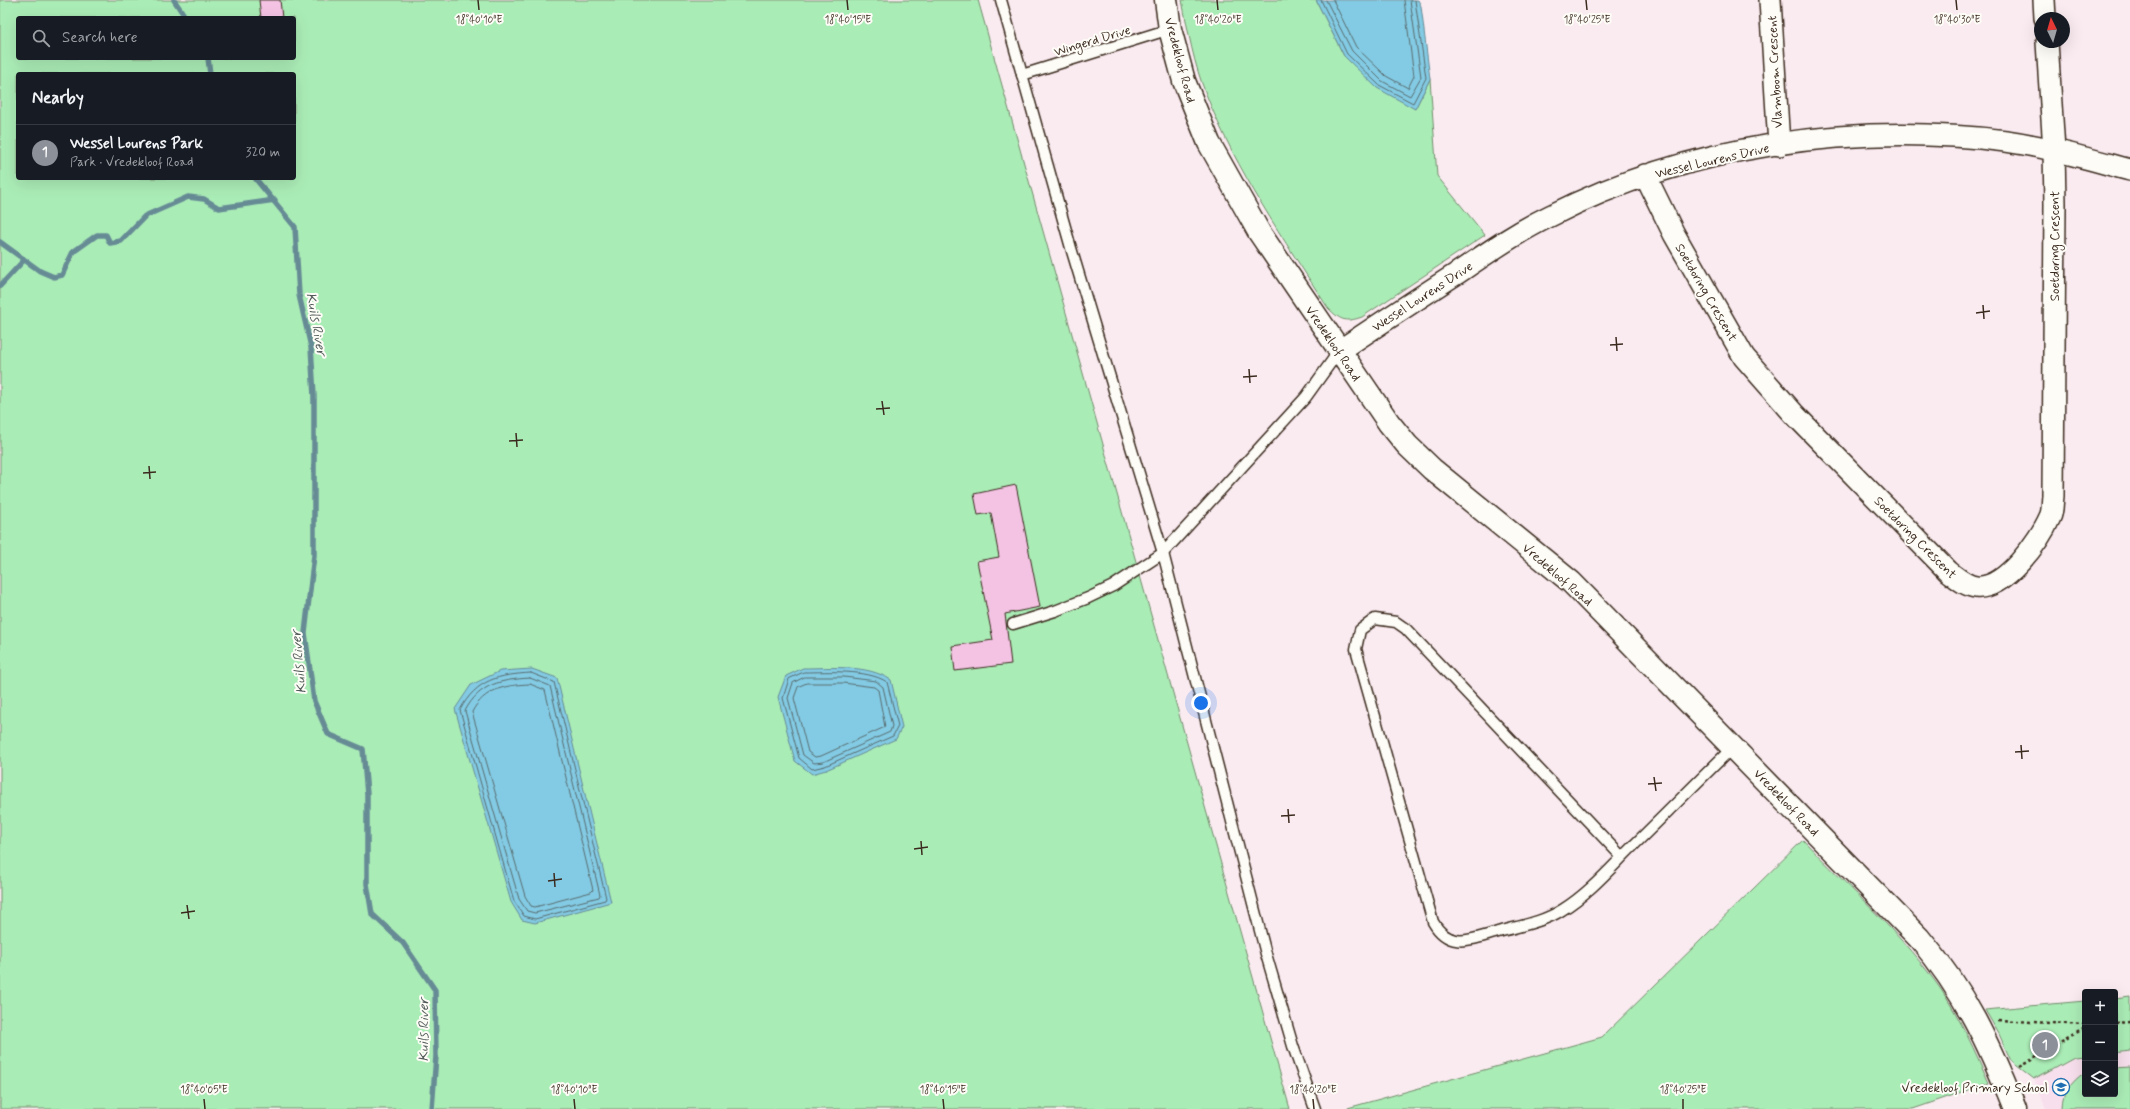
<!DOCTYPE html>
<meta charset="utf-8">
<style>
body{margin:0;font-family:Mynerve,sans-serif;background:#20242c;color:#f1f3f6}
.controls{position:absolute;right:12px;bottom:12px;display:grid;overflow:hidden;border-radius:4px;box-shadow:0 4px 16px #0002}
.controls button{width:36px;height:36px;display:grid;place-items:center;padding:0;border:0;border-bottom:1px solid #363941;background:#171b24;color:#f1f3f6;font:20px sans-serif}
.compass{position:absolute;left:2034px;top:12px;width:36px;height:36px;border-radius:50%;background:#171b24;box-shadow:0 4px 16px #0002;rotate:355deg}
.you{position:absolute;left:1201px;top:703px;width:14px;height:14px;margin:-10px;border:3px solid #fff;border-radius:50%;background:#1a73e8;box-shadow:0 0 0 6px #1a73e833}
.badge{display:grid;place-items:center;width:26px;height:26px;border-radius:50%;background:#8c9099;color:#fff;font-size:13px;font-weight:700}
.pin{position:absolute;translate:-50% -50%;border:2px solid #fff;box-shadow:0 1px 4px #0006}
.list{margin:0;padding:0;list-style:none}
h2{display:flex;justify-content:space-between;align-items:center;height:52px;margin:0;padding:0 16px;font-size:17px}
h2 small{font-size:13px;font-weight:400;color:#9ea1a6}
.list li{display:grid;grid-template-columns:26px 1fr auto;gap:12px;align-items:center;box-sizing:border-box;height:56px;padding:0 16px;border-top:1px solid #363941}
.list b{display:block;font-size:15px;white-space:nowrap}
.list p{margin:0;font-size:13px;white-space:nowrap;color:#9ea1a6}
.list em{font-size:13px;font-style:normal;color:#9ea1a6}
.icon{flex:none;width:22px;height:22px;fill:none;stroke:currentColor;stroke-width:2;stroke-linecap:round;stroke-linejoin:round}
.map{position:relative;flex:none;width:2130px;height:1109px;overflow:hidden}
.search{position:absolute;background:#171b24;box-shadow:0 4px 16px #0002;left:16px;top:16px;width:280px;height:44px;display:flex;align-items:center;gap:10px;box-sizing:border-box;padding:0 14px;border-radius:4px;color:#9ea1a6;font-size:15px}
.panel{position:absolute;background:#171b24;box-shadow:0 4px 16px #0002;left:16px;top:72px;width:280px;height:108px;border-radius:4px}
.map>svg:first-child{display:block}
.built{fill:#f8dfed}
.green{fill:#aaecb6;stroke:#728b6a;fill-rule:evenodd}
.water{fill:#83cbe4;stroke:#668b95}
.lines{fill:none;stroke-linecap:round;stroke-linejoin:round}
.shore{stroke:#586a6d;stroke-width:1}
.stream{stroke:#668b95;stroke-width:5.5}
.building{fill:#f4c3e4;stroke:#3b2a1e}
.service-casing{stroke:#3b2a1e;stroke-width:13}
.minor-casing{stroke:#3b2a1e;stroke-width:24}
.tertiary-casing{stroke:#3b2a1e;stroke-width:25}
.path{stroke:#3b2a1e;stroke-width:2.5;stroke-dasharray:3 3;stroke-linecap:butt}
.service{stroke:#fdfcf7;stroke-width:10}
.minor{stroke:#fdfcf7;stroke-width:21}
.tertiary{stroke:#fdfcf7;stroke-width:22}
.ticks{fill:none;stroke:#3b2a1e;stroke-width:1.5}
.labels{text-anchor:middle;stroke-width:4;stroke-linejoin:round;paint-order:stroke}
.street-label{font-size:13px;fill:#3b2a1e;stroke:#fdfcf7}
.poi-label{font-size:13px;fill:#3b2a1e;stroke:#fdfcf7;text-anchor:end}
.water-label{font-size:14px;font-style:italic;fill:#515a59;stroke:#fdfcf7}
.ticks-label{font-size:10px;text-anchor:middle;fill:#3b2a1e;stroke:#fdfcf7;stroke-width:4;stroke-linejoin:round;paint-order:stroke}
</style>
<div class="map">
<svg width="2130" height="1109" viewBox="0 0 2130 1109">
<rect width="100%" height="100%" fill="#faebf1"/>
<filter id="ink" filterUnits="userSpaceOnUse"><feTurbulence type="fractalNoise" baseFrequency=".025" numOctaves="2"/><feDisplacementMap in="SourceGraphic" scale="8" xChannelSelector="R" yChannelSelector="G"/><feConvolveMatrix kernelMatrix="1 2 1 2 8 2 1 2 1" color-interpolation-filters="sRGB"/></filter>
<g filter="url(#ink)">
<polygon class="built" points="2130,1051 2130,1109 2045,1109 2034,1079 2074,1057 2085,1056 2085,1094 2115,1094 2115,1053"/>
<g class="green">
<path d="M0 0H978L1290 1109H0ZM18 18H294V58H18ZM18 74H294V178H18Z"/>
<path d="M1182 0H1316L1344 56 1415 109 1430 79 1437 176 1485 235 1362 317C1345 323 1340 320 1328 308 1284 240 1236 170 1206 94 1194 65 1188 31 1182 0Z"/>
<path d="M1803 840C1849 888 1905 937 1942 991 1961 1020 1975 1051 1989 1083L1913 1109H1344L1602 1037Z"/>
<polygon points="2130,997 2130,1051 2115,1053 2115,999"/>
<polygon points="2085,1001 2085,1056 2074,1057 2034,1079 2011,1061 1999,1034 1985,1010"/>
<path d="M2130 1068V1109H2063C2063 1093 2071 1082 2084 1073L2085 1094H2115V1069Z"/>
</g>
<g class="water">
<polygon points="1316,0 1418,0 1421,6 1430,79 1415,109 1377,88 1344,56"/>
<path d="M803 668C832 668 867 664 891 680L902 727 896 739 826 770 812 774 795 761 778 697 786 676Z"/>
<polygon points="532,669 557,678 611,902 535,923 522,920 511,902 455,709 471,685 500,671"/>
</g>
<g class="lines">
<g class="shore">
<polyline points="1321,0 1347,54 1379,85 1413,103 1426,78 1415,0"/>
<polyline points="1326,0 1352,51 1382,81 1410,96 1421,77 1410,0"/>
<polyline points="1333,0 1356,47 1386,76 1408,88 1414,76 1404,0"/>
<path d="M804 672C828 672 867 669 887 682L898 726 893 736 825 766 812 769 799 758 783 698 789 679Z"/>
<path d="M531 673 554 682 606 898 605 900 535 919 524 916 514 901 460 710C477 679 498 675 531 673Z"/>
<polygon points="805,677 844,677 876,681 883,687 892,726 890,732 823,762 814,763 803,755 788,698 793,683"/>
<path d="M530 678 550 686 600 895 599 897 535 913 527 911 519 899 465 711C480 683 501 680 530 678Z"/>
<polygon points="807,683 843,683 874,687 878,690 885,727 821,756 815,757 808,752 794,698 798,687"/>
<path d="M530 684 545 690 593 890 591 892 535 907 531 906 525 896 472 712C484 689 505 685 530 684Z"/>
</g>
<g class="stream">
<polyline points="174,0 186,18"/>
<polyline points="208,58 210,74"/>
<polyline points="255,178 295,227 299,295 311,347 314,396 314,555 305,633 314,701 328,734 363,749 367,794 367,884 372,914 403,943 435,990 436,1056 432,1109"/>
<polyline points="0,242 40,271 54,277 62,275 73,252 97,235 106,235 110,243 121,241 145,216 188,197 204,199 219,208 275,200"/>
<polyline points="0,286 24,260"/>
</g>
</g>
<g class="building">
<polygon points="259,0 280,0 282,18 261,18"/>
<polygon points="1016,485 1040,607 1005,614 1011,664 955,671 952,646 993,640 977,561 999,557 991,513 978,515 974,494"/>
</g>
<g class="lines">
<g class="service-casing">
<g id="service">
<polyline points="1001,0 1071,248 1163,553 1266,954 1293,1046 1315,1109"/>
<polyline points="1022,75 1170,29"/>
<polyline points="1013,624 1055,611 1088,598 1113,586 1163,553 1306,397 1339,351"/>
<path d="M1622 857 1406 629 1396 622 1375 619 1360 630 1356 649 1433 922C1448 948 1467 941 1491 934 1514 927 1542 923 1562 910 1588 894 1609 870 1630 849 1664 815 1699 781 1733 747"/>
</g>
</g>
<g class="minor-casing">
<g id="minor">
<polyline points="1770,0 1779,145"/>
<polyline points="2044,0 2045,18"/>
<path d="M1645 175 1674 234 1744 357 1794 414 1949 572C1957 578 1966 586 1976 587 2005 590 2040 540 2050 517 2053 511 2052 503 2053 496L2055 204 2054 150 2047 42"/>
<path d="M1339 351C1378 325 1417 299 1456 274 1487 253 1517 232 1550 216 1689 145 1852 122 2006 141 2048 147 2089 159 2130 170"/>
</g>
</g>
<g class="tertiary-casing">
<path id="tertiary" d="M1166 0 1170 29 1184 81 1209 143 1259 232 1389 423 1407 445 1432 469 1571 582 1919 938C1965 992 1989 1044 2015 1109"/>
</g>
<g class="path">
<polyline points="1998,1020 2085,1025"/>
<polyline points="2115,1023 2130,1022"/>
<polyline points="2019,1066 2085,1029"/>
</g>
<use href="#service" class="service"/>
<use href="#minor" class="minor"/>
<use href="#tertiary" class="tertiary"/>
</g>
</g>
<path class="ticks" d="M478 0 479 10M847 0 848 10M1217 0 1218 10M1586 0 1587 10M1956 0 1957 10M1983 305 1984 319M1976 313 1990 311M1616 337 1617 351M1610 345 1623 344M1249 369 1250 383M1243 377 1257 376M882 401 884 415M876 409 890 408M516 433 517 447M509 441 523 440M149 466 150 479M143 473 156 472M2021 745 2022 759M2015 752 2029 751M1654 777 1656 791M1648 784 1662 783M1288 809 1289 823M1281 816 1295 815M921 841 922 855M914 849 928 847M554 873 555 887M548 881 562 879M187 905 189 919M181 913 195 911M204 1099 205 1109M574 1099 575 1109M943 1099 944 1109M1313 1099 1314 1109M1683 1099V1109"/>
<defs>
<g id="school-ring" transform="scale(0.9)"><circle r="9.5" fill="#fdfcf7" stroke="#1f6fb2" stroke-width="1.5"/><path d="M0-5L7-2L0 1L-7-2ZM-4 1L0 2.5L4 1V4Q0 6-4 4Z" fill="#1f6fb2"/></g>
</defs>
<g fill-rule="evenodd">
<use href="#school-ring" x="2061" y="1087"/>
</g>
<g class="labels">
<g class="street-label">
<text transform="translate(1092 40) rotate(-17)" y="5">Wingerd Drive</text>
<text transform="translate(1181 60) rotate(75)" y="5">Vredekloof Road</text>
<text transform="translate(1774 72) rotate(-93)" y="5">Vlamboom Crescent</text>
<text transform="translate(1712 160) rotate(-13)" y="5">Wessel Lourens Drive</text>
<text transform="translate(2054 246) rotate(-90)" y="5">Soetdoring Crescent</text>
<text transform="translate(1707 292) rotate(60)" y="5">Soetdoring Crescent</text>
<text transform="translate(1422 296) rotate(-33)" y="5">Wessel Lourens Drive</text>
<text transform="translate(1334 343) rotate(56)" y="5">Vredekloof Road</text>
<text transform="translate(1916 537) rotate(45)" y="5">Soetdoring Crescent</text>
<text transform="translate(1558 574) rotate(41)" y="5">Vredekloof Road</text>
<text transform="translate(1787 802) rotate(46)" y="5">Vredekloof Road</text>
</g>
<g class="poi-label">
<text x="2048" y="1092">Vredekloof Primary School</text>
</g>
<g class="water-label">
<text transform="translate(317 324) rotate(80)" y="5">Kuils River</text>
<text transform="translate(298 662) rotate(-95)" y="5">Kuils River</text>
<text transform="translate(423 1030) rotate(-90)" y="5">Kuils River</text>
</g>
</g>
<g class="ticks-label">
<text x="479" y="23">18°40'10"E</text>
<text x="848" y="23">18°40'15"E</text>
<text x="1218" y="23">18°40'20"E</text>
<text x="1587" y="23">18°40'25"E</text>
<text x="1957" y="23">18°40'30"E</text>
<text x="204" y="1093">18°40'05"E</text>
<text x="574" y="1093">18°40'10"E</text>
<text x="943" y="1093">18°40'15"E</text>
<text x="1313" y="1093">18°40'20"E</text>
<text x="1683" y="1093">18°40'25"E</text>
</g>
</svg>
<div class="controls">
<button>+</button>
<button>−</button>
<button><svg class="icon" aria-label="layers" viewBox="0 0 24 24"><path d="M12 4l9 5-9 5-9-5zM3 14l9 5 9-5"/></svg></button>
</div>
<svg class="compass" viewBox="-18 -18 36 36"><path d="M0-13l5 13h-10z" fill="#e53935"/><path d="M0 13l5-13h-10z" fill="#9ea1a6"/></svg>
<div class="you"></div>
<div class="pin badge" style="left:2045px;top:1045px">1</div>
<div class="search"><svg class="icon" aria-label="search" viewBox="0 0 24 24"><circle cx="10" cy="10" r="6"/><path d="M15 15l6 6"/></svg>Search here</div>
<section class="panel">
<h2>Nearby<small></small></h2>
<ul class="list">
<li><span class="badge">1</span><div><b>Wessel Lourens Park</b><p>Park · Vredekloof Road</p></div><em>320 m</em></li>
</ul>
</section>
</div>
